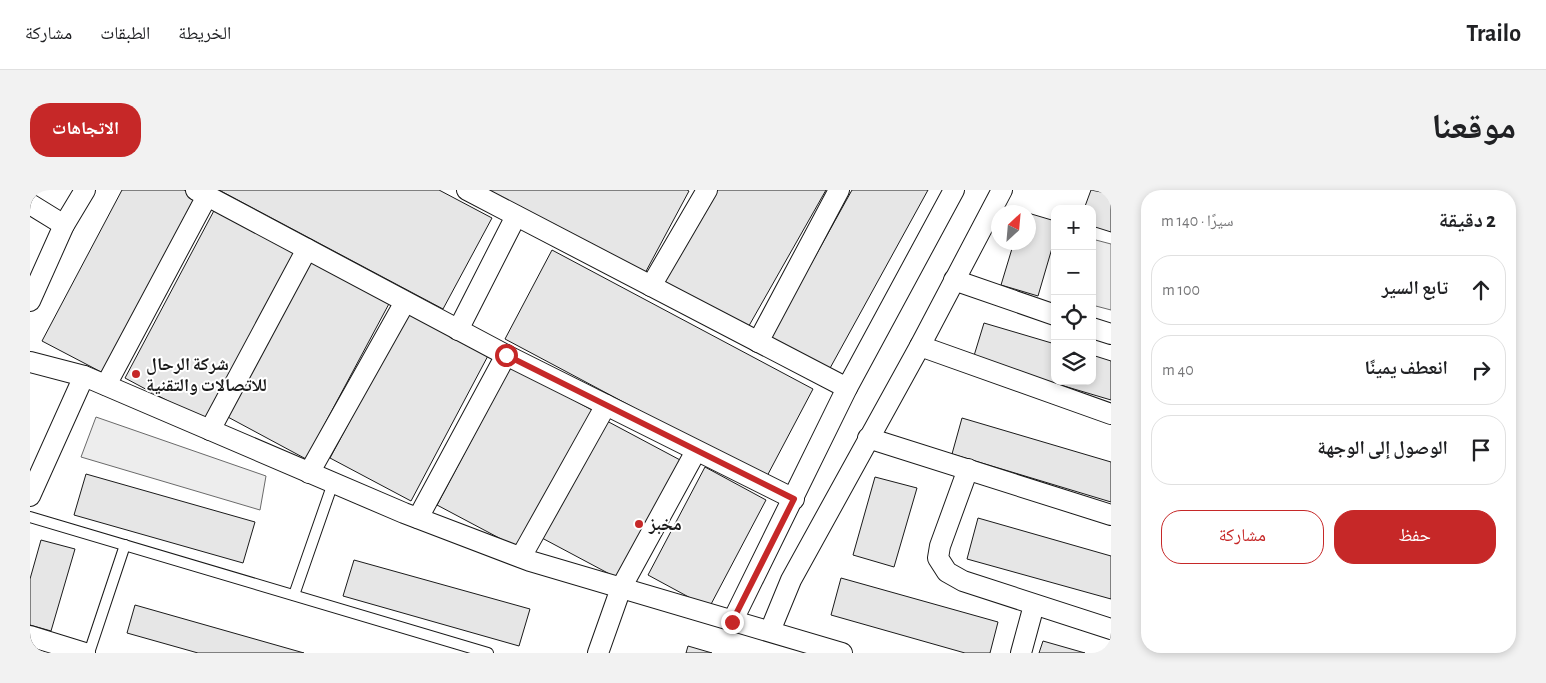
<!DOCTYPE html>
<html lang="ar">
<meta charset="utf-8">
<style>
body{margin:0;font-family:"Alegreya Sans","Noto Naskh Arabic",sans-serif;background:#f2f2f2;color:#202124;direction:rtl}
.controls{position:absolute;right:15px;top:15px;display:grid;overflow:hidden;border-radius:10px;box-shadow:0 2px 8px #0003}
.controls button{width:45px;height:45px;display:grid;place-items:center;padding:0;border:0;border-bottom:1px solid #e0e0e0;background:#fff;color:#202124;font:25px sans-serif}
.compass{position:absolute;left:961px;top:15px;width:45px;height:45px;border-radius:50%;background:#fff;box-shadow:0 2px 8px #0003;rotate:26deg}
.stop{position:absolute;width:15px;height:15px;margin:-11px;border:4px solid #c62828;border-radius:50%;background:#fff}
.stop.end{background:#c62828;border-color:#fff;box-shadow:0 1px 5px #0008}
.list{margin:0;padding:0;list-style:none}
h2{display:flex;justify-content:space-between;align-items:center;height:65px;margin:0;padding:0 20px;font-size:21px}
h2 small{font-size:16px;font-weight:400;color:#757577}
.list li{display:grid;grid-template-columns:32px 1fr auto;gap:15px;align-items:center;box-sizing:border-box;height:70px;margin:0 10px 10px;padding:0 10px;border:1px solid #e0e0e0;border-radius:20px}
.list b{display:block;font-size:19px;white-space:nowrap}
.list em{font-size:16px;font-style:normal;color:#757577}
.actions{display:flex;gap:10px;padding:15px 20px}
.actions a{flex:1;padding:11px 0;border:1px solid #c62828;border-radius:20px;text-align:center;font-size:18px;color:#c62828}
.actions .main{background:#c62828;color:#fff}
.icon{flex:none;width:28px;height:28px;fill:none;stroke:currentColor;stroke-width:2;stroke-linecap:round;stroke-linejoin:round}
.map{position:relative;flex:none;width:1081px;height:463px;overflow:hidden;direction:ltr;border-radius:20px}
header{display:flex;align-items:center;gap:30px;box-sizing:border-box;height:70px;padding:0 25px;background:#fff;border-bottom:1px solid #e0e0e0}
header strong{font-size:24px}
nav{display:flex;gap:28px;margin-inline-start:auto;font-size:18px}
.intro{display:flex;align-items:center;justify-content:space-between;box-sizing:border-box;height:120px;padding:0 30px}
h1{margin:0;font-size:35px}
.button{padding:12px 22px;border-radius:20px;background:#c62828;color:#fff;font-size:18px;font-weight:700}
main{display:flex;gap:30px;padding:0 30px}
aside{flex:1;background:#fff;border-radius:20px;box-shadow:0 2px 8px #0003}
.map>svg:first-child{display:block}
.parking{fill:#ededed;stroke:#6a6a6a}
.building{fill:#e6e6e6;stroke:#1a1a1a}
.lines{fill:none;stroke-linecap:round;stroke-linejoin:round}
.service-casing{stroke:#1a1a1a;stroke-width:12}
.minor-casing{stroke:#1a1a1a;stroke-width:22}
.service{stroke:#fff;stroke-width:10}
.minor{stroke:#fff;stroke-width:20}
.route{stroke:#c62828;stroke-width:6}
.poi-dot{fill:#c62828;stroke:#fff;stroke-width:2}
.labels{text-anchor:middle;stroke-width:4;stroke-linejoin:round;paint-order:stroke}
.poi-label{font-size:18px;font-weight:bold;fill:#1a1a1a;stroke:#fff;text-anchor:start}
</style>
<header>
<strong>Trailo</strong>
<nav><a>الخريطة</a><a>الطبقات</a><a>مشاركة</a></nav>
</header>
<div class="intro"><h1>موقعنا</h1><a class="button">الاتجاهات</a></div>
<main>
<aside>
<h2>2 دقيقة<small>سيرًا · 140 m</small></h2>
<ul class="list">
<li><svg class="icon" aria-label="ahead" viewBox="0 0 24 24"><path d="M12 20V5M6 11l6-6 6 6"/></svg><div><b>تابع السير</b></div><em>100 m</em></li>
<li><svg class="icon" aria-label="right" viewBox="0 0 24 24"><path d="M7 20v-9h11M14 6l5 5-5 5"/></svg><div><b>انعطف يمينًا</b></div><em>40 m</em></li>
<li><svg class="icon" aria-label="arrive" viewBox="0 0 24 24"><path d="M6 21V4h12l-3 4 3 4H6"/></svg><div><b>الوصول إلى الوجهة</b></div></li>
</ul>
<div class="actions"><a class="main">حفظ</a><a>مشاركة</a></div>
</aside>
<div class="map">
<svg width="1081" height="463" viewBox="0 0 1081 463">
<rect width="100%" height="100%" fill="#fff"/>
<g class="parking">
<polygon points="1062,49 1081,54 1081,120 1062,115"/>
<polygon points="66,227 236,286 230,320 51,267"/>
</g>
<g class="building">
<polygon points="92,0 154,0 169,8 75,184 12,151"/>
<polygon points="189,0 409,0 462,28 413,119"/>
<polygon points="452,0 657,0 659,1 614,85"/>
<polygon points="685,0 796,0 716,141 632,94"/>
<polygon points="822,0 898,0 799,180 740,148"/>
<polygon points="1061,0 1081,4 1081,42 1062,36 1062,19 1054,19"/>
<polygon points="187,15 269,59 177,232 95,188"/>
<polygon points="998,23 1025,31 1025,48 1008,106 971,95 984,52 998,52"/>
<polygon points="522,60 783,199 736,288 475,149"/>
<polygon points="280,67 361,110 276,269 196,226"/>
<polygon points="380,119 460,162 381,311 300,268"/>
<polygon points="954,133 1025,154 1025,191 1062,191 1062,165 1081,171 1081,210 943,169"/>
<polygon points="481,176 562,220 488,358 407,315"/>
<polygon points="932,228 1081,272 1081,312 922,264"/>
<polygon points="575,230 652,271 589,389 512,348"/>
<polygon points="675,277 736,310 679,418 618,385"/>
<polygon points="56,284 225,332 213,373 44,325"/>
<polygon points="845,287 887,298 864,377 823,365"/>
<polygon points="948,328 1081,366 1081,409 937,369"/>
<polygon points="11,350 45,359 21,441 0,435 0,389"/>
<polygon points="324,370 500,419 489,456 313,406"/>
<polygon points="811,388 968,432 960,463 935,463 801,425"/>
<polygon points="105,415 274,463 168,463 97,443"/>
<polygon points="1013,451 1055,463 1009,463"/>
<polygon points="658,456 682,463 656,463"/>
</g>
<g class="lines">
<g class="service-casing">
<g id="service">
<polyline points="0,327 458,463"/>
<polyline points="264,405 303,293"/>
<polyline points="59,463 95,355"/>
</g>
</g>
<g class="minor-casing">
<g id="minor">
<polyline points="166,0 476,165 764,309"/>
<polyline points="437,0 817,198"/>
<polyline points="0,14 34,35"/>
<polyline points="924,90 1025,125"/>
<polyline points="621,96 677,0"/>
<polyline points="0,111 34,35 55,0"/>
<polyline points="1062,138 1081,144"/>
<polyline points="428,140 486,26"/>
<polyline points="728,152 809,0"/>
<polyline points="890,156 1081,224"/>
<polyline points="0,172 54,186 374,323 500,371 812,463"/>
<polyline points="76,195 177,6"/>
<polyline points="180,240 277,59"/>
<polyline points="838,248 1081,325"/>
<polyline points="938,279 910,356 908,368 917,382 933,391 1081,439"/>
<polyline points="279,283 375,112"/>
<polyline points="0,306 54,186"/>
<polyline points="388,328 476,165"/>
<polyline points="491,367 576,215"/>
<polyline points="702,432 817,198 924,0"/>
<polyline points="740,441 761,390 890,156 972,0"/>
<polyline points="0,446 55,463"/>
<polyline points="568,463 591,398 666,261"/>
<polyline points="991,463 1004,415"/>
</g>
</g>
<use href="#service" class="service"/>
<use href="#minor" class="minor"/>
</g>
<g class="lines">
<polyline class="route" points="476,165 764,309 702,432"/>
</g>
<g class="poi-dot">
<circle cx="106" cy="184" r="5"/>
<circle cx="609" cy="334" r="5"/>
</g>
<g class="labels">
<g class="poi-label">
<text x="116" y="180">شركة الرحال<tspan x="116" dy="21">للاتصالات والتقنية</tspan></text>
<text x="619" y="340">مخبز</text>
</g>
</g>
</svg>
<div class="controls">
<button>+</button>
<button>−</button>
<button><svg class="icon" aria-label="locate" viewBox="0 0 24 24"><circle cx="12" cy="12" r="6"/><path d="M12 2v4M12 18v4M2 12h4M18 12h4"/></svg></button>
<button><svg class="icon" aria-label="layers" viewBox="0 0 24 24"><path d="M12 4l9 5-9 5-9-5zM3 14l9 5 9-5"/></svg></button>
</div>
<svg class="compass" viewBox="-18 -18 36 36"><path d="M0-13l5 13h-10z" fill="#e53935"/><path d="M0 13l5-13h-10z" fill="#757577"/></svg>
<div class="stop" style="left:476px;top:165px"></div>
<div class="stop end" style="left:702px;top:432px"></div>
</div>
</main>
